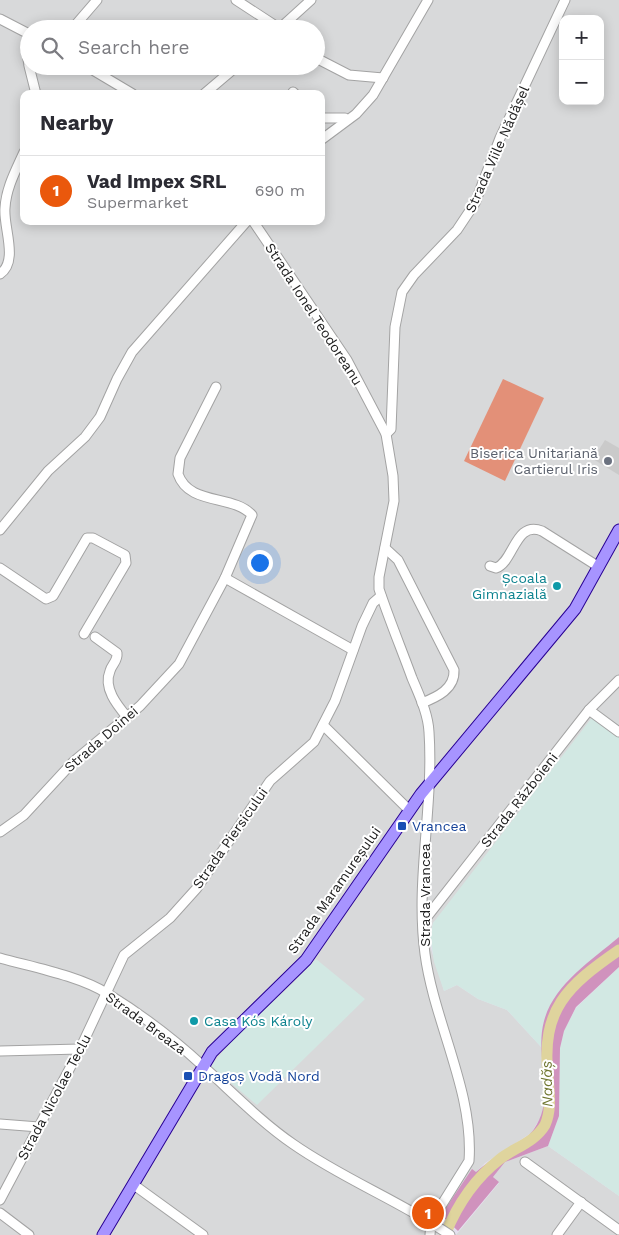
<!DOCTYPE html>
<meta charset="utf-8">
<style>
body{margin:0;font-family:"Work Sans",sans-serif;background:#f2f2f3;color:#2b2b33}
.controls{position:absolute;right:15px;top:15px;display:grid;overflow:hidden;border-radius:10px;box-shadow:0 2px 12px #0003}
.controls button{width:45px;height:45px;display:grid;place-items:center;padding:0;border:0;border-bottom:1px solid #e1e1e2;background:#fff;color:#2b2b33;font:25px sans-serif}
.you{position:absolute;left:259px;top:562px;width:18px;height:18px;margin:-12px;border:4px solid #fff;border-radius:50%;background:#1a73e8;box-shadow:0 0 0 8px #1a73e833}
.badge{display:grid;place-items:center;width:32px;height:32px;border-radius:50%;background:#ea580c;color:#fff;font-size:16px;font-weight:700}
.pin{position:absolute;translate:-50% -50%;border:2px solid #fff;box-shadow:0 1px 5px #0006}
.list{margin:0;padding:0;list-style:none}
h2{display:flex;justify-content:space-between;align-items:center;height:65px;margin:0;padding:0 20px;font-size:21px}
h2 small{font-size:16px;font-weight:400;color:#7c7c81}
.list li{display:grid;grid-template-columns:32px 1fr auto;gap:15px;align-items:center;box-sizing:border-box;height:70px;padding:0 20px;border-top:1px solid #e1e1e2}
.list b{display:block;font-size:19px;white-space:nowrap}
.list p{margin:0;font-size:16px;white-space:nowrap;color:#7c7c81}
.list em{font-size:16px;font-style:normal;color:#7c7c81}
.icon{flex:none;width:28px;height:28px;fill:none;stroke:currentColor;stroke-width:2;stroke-linecap:round;stroke-linejoin:round}
.map{position:relative;flex:none;width:619px;height:1235px;overflow:hidden}
.search{position:absolute;background:#fff;box-shadow:0 2px 12px #0003;left:20px;top:20px;width:305px;height:55px;display:flex;align-items:center;gap:12px;box-sizing:border-box;padding:0 18px;border-radius:28px;color:#7c7c81;font-size:19px}
.panel{position:absolute;background:#fff;box-shadow:0 2px 12px #0003;left:20px;top:90px;width:305px;height:135px;border-radius:10px}
.map>svg:first-child{display:block}
.residential{fill:#d8d9da;fill-rule:evenodd}
.industrial{fill:#d2e8e3}
.religious{fill:#cacaca}
.forest{fill:#d092bd}
.pitch{fill:#e39078}
.lines{fill:none;stroke-linecap:round;stroke-linejoin:round}
.river{stroke:#dfd49d;stroke-width:11}
.minor-casing{stroke:#a3a3a3;stroke-width:11}
.major-casing{stroke:#280093;stroke-width:13}
.minor{stroke:#fff;stroke-width:9}
.major{stroke:#a794ff;stroke-width:11}
.worship-dot{fill:#6b7280;stroke:#fff;stroke-width:2}
.culture-dot{fill:#0f9aa8;stroke:#fff;stroke-width:2}
.transit-dot{fill:#1a4fb4;stroke:#fff;stroke-width:2}
.labels{text-anchor:middle;stroke-width:4;stroke-linejoin:round;paint-order:stroke}
.street-label{font-size:14px;fill:#1c1c1c;stroke:#fff}
.worship-label{font-size:14px;fill:#5b616d;stroke:#fff;text-anchor:end}
.culture-label{font-size:14px;fill:#0d838f;stroke:#fff;text-anchor:end}
.transit-label{font-size:14px;fill:#164399;stroke:#fff;text-anchor:start}
.water-label{font-size:15px;font-style:italic;fill:#717832;stroke:#fff}
</style>
<div class="map">
<svg width="619" height="1235" viewBox="0 0 619 1235">
<rect width="100%" height="100%" fill="#e4e0ee"/>
<g class="residential">
<path d="M0 0H619V735L433 923 430 936 431 949 444 991 457 985 478 999 507 1010 542 1048 546 1099 541 1117 531 1133 485 1163 476 1172 472 1170 441 1215 440 1235H0ZM563 19H600V101H563ZM29 29H316V66H29ZM24 94H321V221H24Z"/>
<polygon points="548,1146 619,1196 619,1235 456,1235 499,1183 493,1177 505,1162"/>
</g>
<g class="industrial">
<polygon points="594,715 619,735 619,937 567,981 544,1022 542,1048 507,1010 478,999 457,985 444,991 434,962 430,936 433,923"/>
<polygon points="316,959 365,999 257,1105 211,1066 237,1034 289,987"/>
<polygon points="619,967 619,1196 548,1146 559,1116 560,1048 564,1031 576,1008"/>
</g>
<polygon class="religious" points="605,440 619,448 619,475 593,459"/>
<path class="forest" d="M619 937V967L576 1007 564 1031 560 1048 559 1116 548 1146 505 1162 493 1177 499 1182 458 1231 441 1215 472 1169 476 1172C491 1158 525 1143 534 1129 557 1096 534 1058 544 1021 554 984 591 961 619 937Z"/>
<polygon class="pitch" points="503,379 544,398 505,481 464,461"/>
<g class="lines">
<path class="river" d="M445 1235C457 1205 474 1179 500 1159 514 1148 535 1142 545 1125 552 1110 549 1092 548 1076 541 1009 567 986 619 950"/>
<g class="minor-casing">
<g id="minor">
<polyline points="236,0 279,28"/>
<polyline points="0,19 29,34"/>
<polyline points="72,29 97,0"/>
<polyline points="279,29 311,0"/>
<polyline points="29,37 26,49 29,65"/>
<polyline points="316,58 349,75 383,78"/>
<polyline points="29,66 36,94"/>
<polyline points="86,66 133,94"/>
<polyline points="293,92 295,94"/>
<polyline points="204,94 237,66"/>
<polyline points="321,118 345,118 347,120"/>
<polyline points="321,140 356,114 373,95 428,0"/>
<path d="M253 221 347 360 386 434 393 476 394 501 379 577V589C389 619 401 648 412 678 419 695 428 713 429 732 434 806 415 881 425 954 434 1022 474 1092 469 1161L431 1222 430 1235"/>
<path d="M0 274C19 261 3 227 5 208 6 188 16 170 24 152"/>
<polyline points="386,434 391,429 395,327 402,292 414,275 457,230 475,203 500,138 565,0"/>
<polyline points="0,530 48,471 85,437 100,417 117,379 132,352 247,221"/>
<path d="M385 548 398 560 454 670C455 689 437 697 422 703"/>
<path d="M490 566 496 568C514 562 515 520 542 531L599 567"/>
<polyline points="0,568 46,599 53,596 87,538 93,538 125,555 126,563 84,634"/>
<polyline points="225,578 353,650"/>
<path d="M95 637 117 653C118 661 112 664 110 671 103 688 117 705 127 717"/>
<polyline points="589,710 619,732"/>
<polyline points="323,725 409,810"/>
<path d="M0 832 24 815 73 762 140 706 179 664 225 578 252 515C233 494 189 506 178 474L180 458 216 387"/>
<polyline points="423,922 589,710 619,680"/>
<path d="M0 958C32 967 80 976 108 994 142 1015 175 1040 204 1067 233 1093 261 1122 293 1144 343 1179 400 1201 450 1235"/>
<polyline points="0,1051 80,1049"/>
<polyline points="0,1124 39,1127"/>
<polyline points="525,1162 619,1230"/>
<polyline points="134,1185 203,1235"/>
<polyline points="0,1200 80,1049 124,955 170,918 197,888 270,781 314,742 335,701 362,626 373,603 381,596"/>
<polyline points="0,1213 29,1235"/>
<polyline points="557,1235 581,1202"/>
</g>
</g>
<g class="major-casing">
<polyline id="major" points="103,1235 212,1052 306,960 421,794 575,609 619,530"/>
</g>
<use href="#minor" class="minor"/>
<use href="#major" class="major"/>
</g>
<circle class="worship-dot" cx="608" cy="461" r="5"/>
<g class="culture-dot">
<circle cx="557" cy="586" r="5"/>
<circle cx="194" cy="1021" r="5"/>
</g>
<g class="transit-dot">
<rect x="397" y="821" width="10" height="10" rx="2.5"/>
<rect x="183" y="1071" width="10" height="10" rx="2.5"/>
</g>
<g class="labels">
<g class="street-label">
<text transform="translate(497 149) rotate(-66)" y="5">Strada Viile Nădășel</text>
<text transform="translate(314 314) rotate(57)" y="5">Strada Ionel Teodoreanu</text>
<text transform="translate(101 739) rotate(-41)" y="5">Strada Doinei</text>
<text transform="translate(519 800) rotate(-52)" y="5">Strada Războieni</text>
<text transform="translate(230 838) rotate(-55)" y="5">Strada Piersicului</text>
<text transform="translate(334 890) rotate(-55)" y="5">Strada Maramureșului</text>
<text transform="translate(425 895) rotate(-90)" y="5">Strada Vrancea</text>
<text transform="translate(146 1023) rotate(36)" y="5">Strada Breaza</text>
<text transform="translate(54 1097) rotate(-62)" y="5">Strada Nicolae Teclu</text>
</g>
<g class="worship-label">
<text x="598" y="458">Biserica Unitariană<tspan x="598" dy="16">Cartierul Iris</tspan></text>
</g>
<g class="culture-label">
<text x="547" y="583">Școala<tspan x="547" dy="16">Gimnazială</tspan></text>
<text x="204" y="1026" text-anchor="start">Casa Kós Károly</text>
</g>
<g class="transit-label">
<text x="412" y="831">Vrancea</text>
<text x="198" y="1081">Dragoș Vodă Nord</text>
</g>
<g class="water-label">
<text transform="translate(547 1084) rotate(-91)" y="5">Nadăș</text>
</g>
</g>
</svg>
<div class="controls">
<button>+</button>
<button>−</button>
</div>
<div class="you"></div>
<div class="pin badge" style="left:428px;top:1213px">1</div>
<div class="search"><svg class="icon" aria-label="search" viewBox="0 0 24 24"><circle cx="10" cy="10" r="6"/><path d="M15 15l6 6"/></svg>Search here</div>
<section class="panel">
<h2>Nearby<small></small></h2>
<ul class="list">
<li><span class="badge">1</span><div><b>Vad Impex SRL</b><p>Supermarket</p></div><em>690 m</em></li>
</ul>
</section>
</div>
